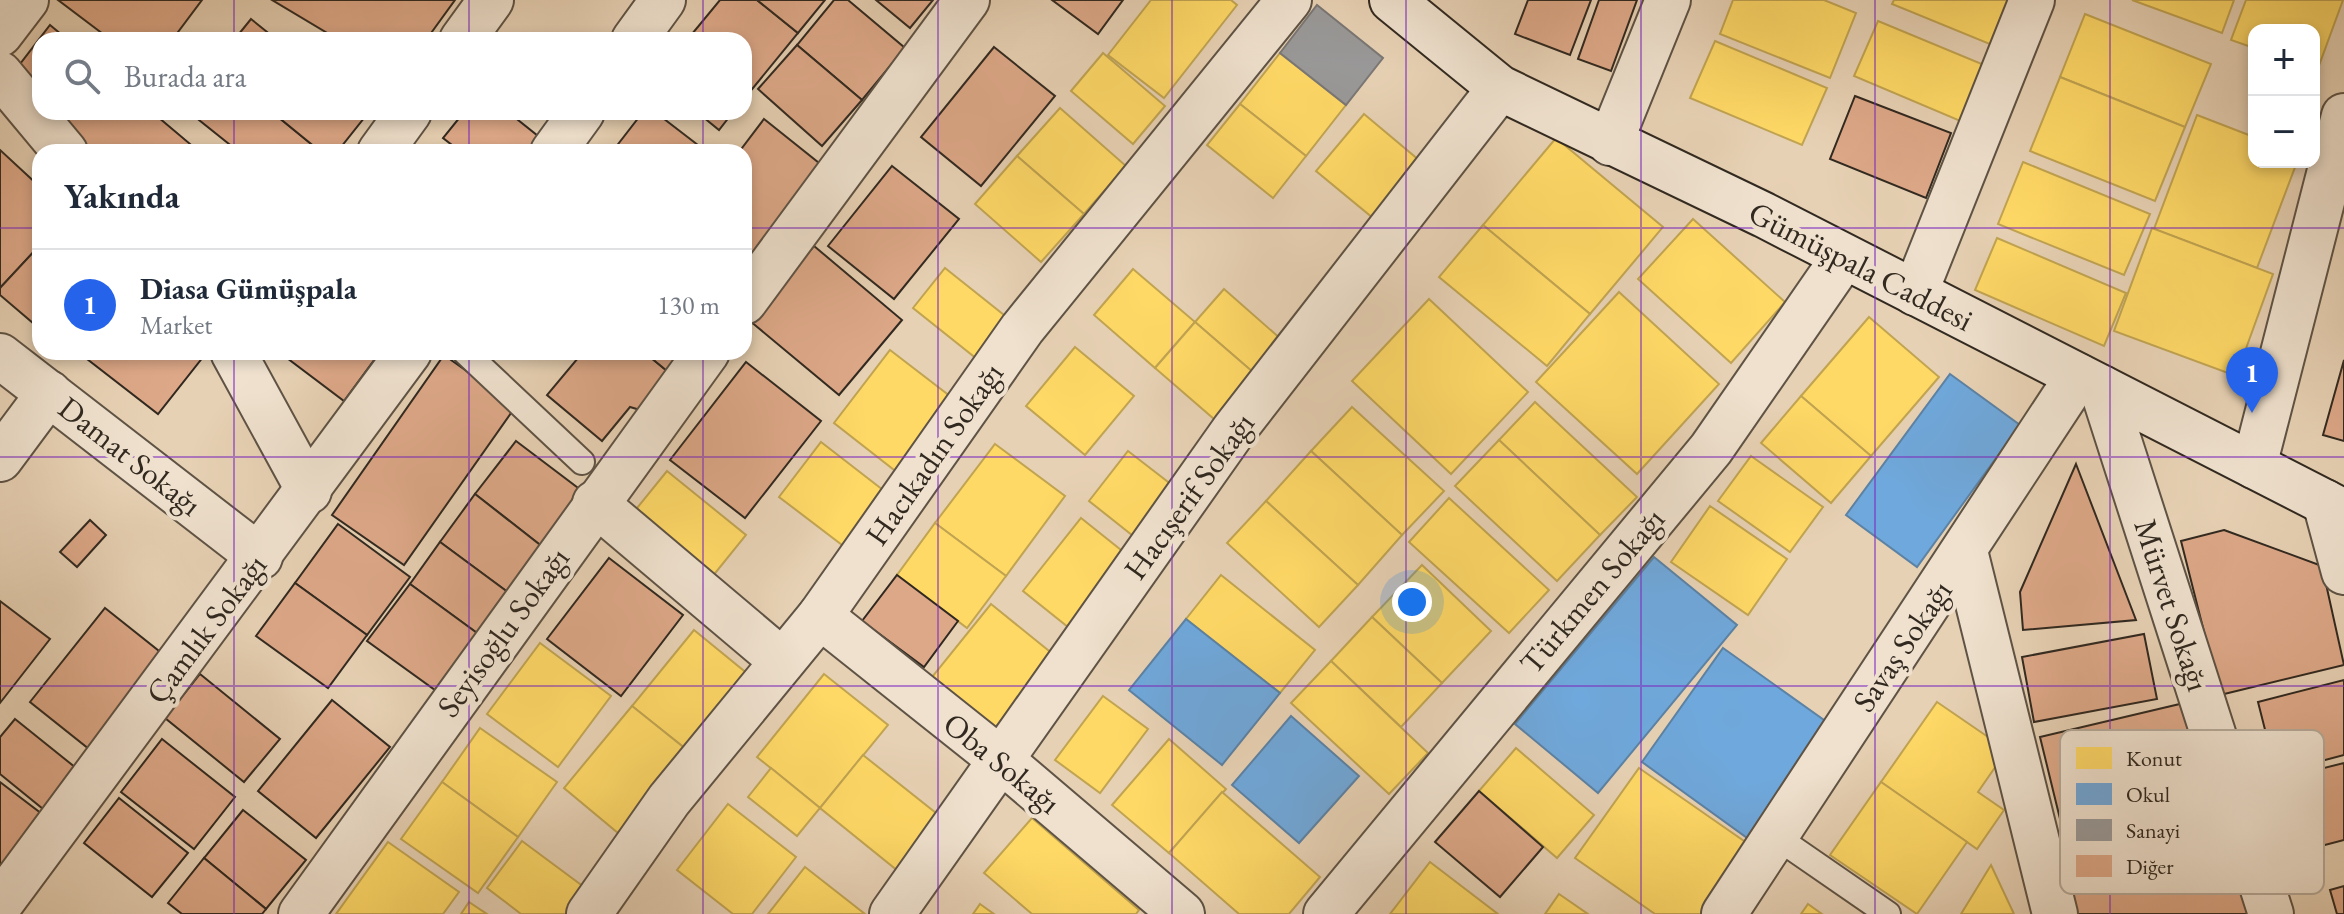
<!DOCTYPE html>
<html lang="tr">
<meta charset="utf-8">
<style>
body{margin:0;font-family:"EB Garamond",serif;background:#f2f2f3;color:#1f2937}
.controls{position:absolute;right:24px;top:24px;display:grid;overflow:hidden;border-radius:16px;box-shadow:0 4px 12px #0003}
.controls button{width:72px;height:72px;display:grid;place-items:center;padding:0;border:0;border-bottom:2px solid #e0e1e3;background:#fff;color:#1f2937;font:40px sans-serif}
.you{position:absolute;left:1412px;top:602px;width:28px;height:28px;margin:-20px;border:6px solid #fff;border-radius:50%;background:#1a73e8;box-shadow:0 0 0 12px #1a73e833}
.badge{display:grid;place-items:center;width:52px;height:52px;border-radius:50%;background:#2563eb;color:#fff;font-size:26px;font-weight:700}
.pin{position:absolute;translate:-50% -66px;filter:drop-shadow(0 2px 4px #0008)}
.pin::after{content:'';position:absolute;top:42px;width:28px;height:24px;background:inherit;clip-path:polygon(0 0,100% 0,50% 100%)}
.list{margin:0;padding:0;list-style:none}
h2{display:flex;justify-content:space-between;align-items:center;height:104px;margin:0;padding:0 32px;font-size:34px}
h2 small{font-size:26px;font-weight:400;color:#747a83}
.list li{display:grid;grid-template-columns:52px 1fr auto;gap:24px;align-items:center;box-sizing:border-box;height:112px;padding:0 32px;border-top:2px solid #e0e1e3}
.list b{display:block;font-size:30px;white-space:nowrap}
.list p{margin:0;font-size:26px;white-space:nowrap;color:#747a83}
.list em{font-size:26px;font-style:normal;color:#747a83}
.icon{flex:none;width:44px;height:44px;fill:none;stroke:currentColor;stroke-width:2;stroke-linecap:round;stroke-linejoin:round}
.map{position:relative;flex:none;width:2344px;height:914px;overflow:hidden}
.search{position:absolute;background:#fff;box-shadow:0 4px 12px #0003;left:32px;top:32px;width:720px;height:88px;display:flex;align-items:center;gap:20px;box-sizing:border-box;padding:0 28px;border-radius:24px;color:#747a83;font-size:30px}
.panel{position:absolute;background:#fff;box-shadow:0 4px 12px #0003;left:32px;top:144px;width:720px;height:216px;border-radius:24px}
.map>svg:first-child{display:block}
.homes{fill:#ffd966;stroke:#c1a451;stroke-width:2}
.schools{fill:#6fa8dc;stroke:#5c82a4;stroke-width:2}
.industry{fill:#999;stroke:#7a7775;stroke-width:2}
.building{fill:#dda888;stroke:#312920;stroke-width:2}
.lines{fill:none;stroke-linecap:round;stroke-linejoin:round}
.lane-casing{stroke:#5e5345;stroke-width:28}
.street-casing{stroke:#5e5345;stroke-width:48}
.secondary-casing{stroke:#312920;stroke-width:48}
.lane{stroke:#efe1ce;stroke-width:24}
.street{stroke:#efe1ce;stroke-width:44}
.secondary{stroke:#efe1ce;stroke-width:44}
.grid{fill:none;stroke:#7b2cbf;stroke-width:2;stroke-opacity:0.55}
.labels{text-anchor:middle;stroke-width:8;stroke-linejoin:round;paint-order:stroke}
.street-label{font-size:32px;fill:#312920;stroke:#efe1ce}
.key{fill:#efe1ce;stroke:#b6aa9a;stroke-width:2}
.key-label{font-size:22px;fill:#312920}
</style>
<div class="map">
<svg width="2344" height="914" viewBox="0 0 2344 914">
<rect width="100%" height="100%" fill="#e7d1b4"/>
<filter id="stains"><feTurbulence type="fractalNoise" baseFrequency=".0025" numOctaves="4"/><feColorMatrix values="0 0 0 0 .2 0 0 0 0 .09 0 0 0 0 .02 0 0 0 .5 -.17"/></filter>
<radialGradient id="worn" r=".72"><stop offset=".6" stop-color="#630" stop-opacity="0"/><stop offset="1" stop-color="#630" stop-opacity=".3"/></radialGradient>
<g class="homes">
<polygon points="1151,0 1231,0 1237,5 1164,98 1108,55"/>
<polygon points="1733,0 1824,0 1856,13 1830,78 1720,34"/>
<polygon points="1894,0 2016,0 1997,47 1892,4"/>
<polygon points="2132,0 2234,0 2222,33"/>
<polygon points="2246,0 2343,0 2317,71 2314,70 2314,30 2254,30 2254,48 2231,40"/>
<polygon points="2085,14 2211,64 2185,127 2060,77"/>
<polygon points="1878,21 1989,67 1965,123 1854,76"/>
<polygon points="1715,41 1827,88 1802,145 1690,98"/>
<polygon points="1103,53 1165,106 1133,144 1071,91"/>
<polygon points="1280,53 1346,105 1306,156 1240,104"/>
<polygon points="2060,77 2185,127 2155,201 2030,151"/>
<polygon points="1240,104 1306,156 1273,198 1207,145"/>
<polygon points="1060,108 1126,166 1084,214 1017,156"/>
<polygon points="1364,114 1420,161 1373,218 1316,171"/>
<polygon points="2197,115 2254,137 2254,162 2297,162 2257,268 2154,229"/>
<polygon points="1556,138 1663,227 1590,314 1483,225"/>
<polygon points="1017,156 1084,214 1041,262 975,204"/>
<polygon points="2023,162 2150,214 2124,275 1998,224"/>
<polygon points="1693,219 1785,302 1731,363 1638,279"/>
<polygon points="1483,225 1590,314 1547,366 1439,277"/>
<polygon points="2152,228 2273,274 2236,376 2114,331"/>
<polygon points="1997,238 2126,293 2104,346 1975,290"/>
<polygon points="945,268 1014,323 982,363 913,308"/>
<polygon points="1133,269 1195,322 1155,368 1094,315"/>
<polygon points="1224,289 1282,340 1254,373 1195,322"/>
<polygon points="1619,292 1719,384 1637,474 1536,382"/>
<polygon points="1429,299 1528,392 1451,474 1352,381"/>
<polygon points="1869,317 1939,377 1871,456 1801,396"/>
<polygon points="1195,322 1254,373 1214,419 1155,368"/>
<polygon points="1075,347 1134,396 1085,455 1026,406"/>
<polygon points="890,350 955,400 898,473 834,423"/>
<polygon points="1801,396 1871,456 1831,503 1761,443"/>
<polygon points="1535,402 1637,497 1600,535 1499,440"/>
<polygon points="1352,407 1444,491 1402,535 1311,451"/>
<polygon points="1499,440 1600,535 1557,581 1455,486"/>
<polygon points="821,442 892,497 850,551 779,497"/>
<polygon points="995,444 1065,496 1006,576 935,523"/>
<polygon points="1128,451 1181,492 1142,543 1089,501"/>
<polygon points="1311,451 1402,535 1358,585 1266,501"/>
<polygon points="1751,456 1823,507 1790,552 1718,501"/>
<polygon points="667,471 746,535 712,577 633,513"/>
<polygon points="1449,498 1549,590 1509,633 1409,542"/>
<polygon points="1266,501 1358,585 1319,627 1227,543"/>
<polygon points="1710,506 1787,559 1748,615 1671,562"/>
<polygon points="1081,518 1136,562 1078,635 1023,591"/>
<polygon points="935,523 1006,576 967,628 897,575"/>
<polygon points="1422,565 1491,631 1442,683 1372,617"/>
<polygon points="1221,575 1315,650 1280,693 1186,619"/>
<polygon points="991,604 1054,655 995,728 932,677"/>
<polygon points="1372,617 1442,683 1401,727 1331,661"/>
<polygon points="694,630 749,675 687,750 632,706"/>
<polygon points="540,643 611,696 558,767 487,714"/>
<polygon points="1331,661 1428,753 1389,794 1291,703"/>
<polygon points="824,674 888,725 820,808 757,757"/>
<polygon points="1103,696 1148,729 1100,793 1055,760"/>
<polygon points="1937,702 2007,750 1978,792 2004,810 1977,849 1881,782"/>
<polygon points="632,706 687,750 618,833 564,788"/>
<polygon points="480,728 557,782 518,837 442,782"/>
<polygon points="1169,739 1226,789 1169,853 1112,805"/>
<polygon points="1516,748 1594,815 1557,858 1479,791"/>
<polygon points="863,755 941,817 898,871 820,808"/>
<polygon points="771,768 820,808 797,836 748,797"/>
<polygon points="1639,768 1754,848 1708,914 1655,914 1575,858"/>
<polygon points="442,782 518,837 478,893 401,839"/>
<polygon points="1881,782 1967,842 1917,914 1830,855"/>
<polygon points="1222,792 1320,877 1289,914 1239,914 1169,853"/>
<polygon points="728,804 796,857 752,914 733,914 677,870"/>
<polygon points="1032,818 1139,910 1136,914 1032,914 984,873"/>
<polygon points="522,841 588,890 570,914 521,914 487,888"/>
<polygon points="388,842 459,892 443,914 336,914"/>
<polygon points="1430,862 1498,914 1390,914"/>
<polygon points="1991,865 2014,914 1961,914"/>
<polygon points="805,867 865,914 768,914"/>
<polygon points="1559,894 1588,914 1545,914"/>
<polygon points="469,902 487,914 461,914"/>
<polygon points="980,904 994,914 973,914"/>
<polygon points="1808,904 1822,914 1801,914"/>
</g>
<g class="schools">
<polygon points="1950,374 2020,425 1917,567 1846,515"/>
<polygon points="1654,557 1737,625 1598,793 1515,724"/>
<polygon points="1186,619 1280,693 1222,765 1129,690"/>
<polygon points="1723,648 1831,725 1750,840 1642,762"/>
<polygon points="1291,716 1359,776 1299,843 1232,785"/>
</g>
<polygon class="industry" points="1317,5 1383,58 1346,105 1280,53"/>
<g class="building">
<polygon points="58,0 202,0 172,40 111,40"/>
<polygon points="272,0 455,0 426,40 339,40"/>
<polygon points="720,0 757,0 798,33 744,99 744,40 687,40"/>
<polygon points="757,0 825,0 798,33"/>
<polygon points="834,0 848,0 905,48 862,100 797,45"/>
<polygon points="876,0 933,0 910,28"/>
<polygon points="1052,0 1123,0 1098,34"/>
<polygon points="1528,0 1591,0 1570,55 1515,34"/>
<polygon points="1599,0 1637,0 1611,71 1578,59"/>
<polygon points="251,19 277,40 234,40"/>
<polygon points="50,25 68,40 40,40 40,95 17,68"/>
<polygon points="797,45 862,100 822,146 758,89"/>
<polygon points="994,47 1055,96 981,186 921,137"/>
<polygon points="1855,96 1951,133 1926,198 1830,159"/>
<polygon points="55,112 152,112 196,149 89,152"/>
<polygon points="189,112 272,112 321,152 239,152"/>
<polygon points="272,112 367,112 368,113 337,152 321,152"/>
<polygon points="464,112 508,112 543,140 533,152 461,152 443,138"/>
<polygon points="643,112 655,112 707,152 612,152"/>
<polygon points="697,112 733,112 719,130"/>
<polygon points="764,119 824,167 744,268 744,152 739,152"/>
<polygon points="0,150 40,187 40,245 0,288"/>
<polygon points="892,166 959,219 894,299 828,246"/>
<polygon points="40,245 40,329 0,295 0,288"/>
<polygon points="814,246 902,320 839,395 750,321"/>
<polygon points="78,352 207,352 158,414"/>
<polygon points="279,352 380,352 344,401"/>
<polygon points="583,352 644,352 678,380 650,413 630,407 602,441 547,395"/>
<polygon points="644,352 700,352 678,380"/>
<polygon points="444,355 516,406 404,565 332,515"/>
<polygon points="2344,360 2344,441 2323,435"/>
<polygon points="746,362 821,421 745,518 670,460"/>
<polygon points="516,441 586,494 544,548 475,494"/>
<polygon points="2076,464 2136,620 2023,630 2020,592"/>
<polygon points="475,494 544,548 509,593 440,542"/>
<polygon points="90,520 106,535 77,567 60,552"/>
<polygon points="338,524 410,577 367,635 295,583"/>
<polygon points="2224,530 2322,566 2344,665 2220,695 2181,541"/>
<polygon points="440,542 509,593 477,633 410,584"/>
<polygon points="609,558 683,615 621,696 547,639"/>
<polygon points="897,575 958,621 924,667 862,621"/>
<polygon points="295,583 367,635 328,688 256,636"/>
<polygon points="410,584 477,633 435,690 367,641"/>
<polygon points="0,601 50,639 0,703"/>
<polygon points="105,608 164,655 89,749 30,702"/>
<polygon points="2144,634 2157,699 2034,722 2022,657"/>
<polygon points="200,674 280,739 244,782 165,718"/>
<polygon points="2344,680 2344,755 2276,773 2258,702"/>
<polygon points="332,700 390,747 316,838 258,791"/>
<polygon points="2184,703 2216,839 2073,872 2040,737"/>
<polygon points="15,719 81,772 48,813 0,774 0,737"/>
<polygon points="162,739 235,797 194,849 121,792"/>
<polygon points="2344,763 2344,840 2298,852 2280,779"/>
<polygon points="0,782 42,814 2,867 0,866"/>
<polygon points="1479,791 1543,847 1500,897 1435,842"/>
<polygon points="119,798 188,853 152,897 84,843"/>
<polygon points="243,810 306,860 266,909 204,858"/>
<polygon points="204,858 266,909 262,914 182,914 168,903"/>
<polygon points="2240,867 2248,914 2072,914 2069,895"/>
<polygon points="2344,886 2344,914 2337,914 2330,890"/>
</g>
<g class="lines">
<g class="lane-casing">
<g id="lane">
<polyline points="465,352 582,462"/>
<polyline points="1775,836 1888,914"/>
</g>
</g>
<g class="street-casing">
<g id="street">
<polyline points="0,34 26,0"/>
<polyline points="462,40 491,0"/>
<polyline points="634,40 663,0"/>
<polyline points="0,74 65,152"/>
<polyline points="1610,143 1668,0"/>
<polyline points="380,152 409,112"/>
<polyline points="553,152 582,112"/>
<polyline points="1915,293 2032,0"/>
<polyline points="744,302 967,0"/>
<polyline points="233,352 309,491"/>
<polyline points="0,356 260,557"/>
<polyline points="2102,388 2271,914"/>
<polyline points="0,459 49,393"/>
<polyline points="2254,466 2344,116"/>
<polyline points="2325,502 2344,572"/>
<polyline points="595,503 781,660"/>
<polyline points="1965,551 2055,914"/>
<polyline points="820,616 1001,760 1182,914"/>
<polyline points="0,904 409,352"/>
<polyline points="301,914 707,352"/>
<polyline points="589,914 669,800 820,616 1022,329 1289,0"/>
<polyline points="892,914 1234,430 1500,88"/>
<polyline points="1326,914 1711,449 1844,257"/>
<polyline points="1724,914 2078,376"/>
</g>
</g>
<g class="secondary-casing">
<polyline id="secondary" points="1392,0 1500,88 1764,215 2344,512"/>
</g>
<use href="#lane" class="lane"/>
<use href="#street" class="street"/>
<use href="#secondary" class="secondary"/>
</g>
<path class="grid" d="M234 0V40M469 0V40M703 0V40M938 0V914M1172 0V914M1406 0V914M1641 0V914M1875 0V914M2110 0V914M234 112V152M469 112V152M703 112V152M0 228H40M744 228H2344M234 352V914M469 352V914M703 352V914M0 457H2344M0 686H2344"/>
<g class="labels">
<g class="street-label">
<text transform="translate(1861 266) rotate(27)" y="11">Gümüşpala Caddesi</text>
<text transform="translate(934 454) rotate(-55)" y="11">Hacıkadın Sokağı</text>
<text transform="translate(130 456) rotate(38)" y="11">Damat Sokağı</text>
<text transform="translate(1189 496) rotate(-54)" y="11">Hacışerif Sokağı</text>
<text transform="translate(1592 591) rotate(-50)" y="11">Türkmen Sokağı</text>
<text transform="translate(2172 605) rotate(72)" y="11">Mürvet Sokağı</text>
<text transform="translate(206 629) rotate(-53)" y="11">Çamlık Sokağı</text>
<text transform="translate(503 632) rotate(-54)" y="11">Seyisoğlu Sokağı</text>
<text transform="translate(1902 646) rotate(-56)" y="11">Savaş Sokağı</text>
<text transform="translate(1002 763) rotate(39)" y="11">Oba Sokağı</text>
</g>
</g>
<rect x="2060" y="730" width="264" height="164" rx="12" class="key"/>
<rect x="2076" y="747" width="36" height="22" fill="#ffd966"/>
<rect x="2076" y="783" width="36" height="22" fill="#6fa8dc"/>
<rect x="2076" y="819" width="36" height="22" fill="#999"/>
<rect x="2076" y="855" width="36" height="22" fill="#dda888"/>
<g class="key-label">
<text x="2126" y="766">Konut</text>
<text x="2126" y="802">Okul</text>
<text x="2126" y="838">Sanayi</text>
<text x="2126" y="874">Diğer</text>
</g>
<rect width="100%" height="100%" filter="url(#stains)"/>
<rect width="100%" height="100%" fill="url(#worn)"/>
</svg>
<div class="controls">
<button>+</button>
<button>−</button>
</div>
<div class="you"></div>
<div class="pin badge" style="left:2252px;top:413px">1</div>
<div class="search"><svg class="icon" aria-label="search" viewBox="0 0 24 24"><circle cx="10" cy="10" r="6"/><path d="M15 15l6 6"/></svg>Burada ara</div>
<section class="panel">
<h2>Yakında<small></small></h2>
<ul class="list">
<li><span class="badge">1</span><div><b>Diasa Gümüşpala</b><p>Market</p></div><em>130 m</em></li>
</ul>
</section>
</div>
